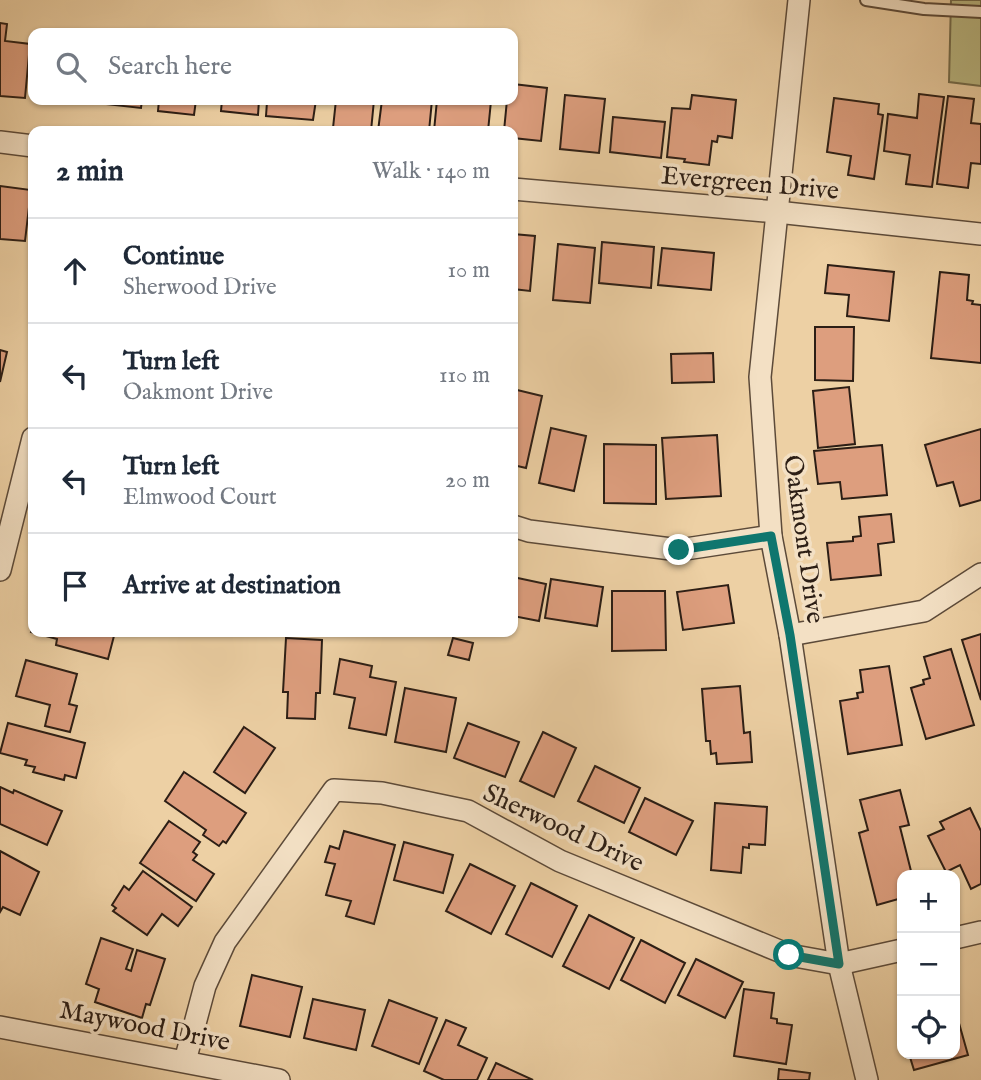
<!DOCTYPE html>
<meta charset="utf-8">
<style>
body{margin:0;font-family:"IM FELL English",serif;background:#f6f6f7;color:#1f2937}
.controls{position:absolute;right:21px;bottom:21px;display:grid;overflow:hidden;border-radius:14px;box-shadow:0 2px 5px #0004}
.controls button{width:63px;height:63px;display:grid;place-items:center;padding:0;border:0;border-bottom:2px solid #e0e1e3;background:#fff;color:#1f2937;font:35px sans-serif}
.stop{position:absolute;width:21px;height:21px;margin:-16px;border:5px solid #0f766e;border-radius:50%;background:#fff}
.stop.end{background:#0f766e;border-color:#fff;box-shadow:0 2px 7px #0008}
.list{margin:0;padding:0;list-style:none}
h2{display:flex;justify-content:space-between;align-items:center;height:91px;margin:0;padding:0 28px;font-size:30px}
h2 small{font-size:23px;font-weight:400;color:#747a83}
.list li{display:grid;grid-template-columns:46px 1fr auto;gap:21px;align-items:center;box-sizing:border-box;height:105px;padding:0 28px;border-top:2px solid #e0e1e3}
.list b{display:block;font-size:26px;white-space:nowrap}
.list p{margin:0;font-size:23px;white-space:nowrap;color:#747a83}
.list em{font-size:23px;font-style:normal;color:#747a83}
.icon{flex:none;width:38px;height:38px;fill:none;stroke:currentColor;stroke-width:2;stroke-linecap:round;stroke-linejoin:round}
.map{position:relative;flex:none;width:981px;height:1080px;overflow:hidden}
.search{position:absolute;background:#fff;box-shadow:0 2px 5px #0004;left:28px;top:28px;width:490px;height:77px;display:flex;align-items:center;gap:18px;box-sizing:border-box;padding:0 24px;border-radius:14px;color:#747a83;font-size:26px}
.panel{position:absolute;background:#fff;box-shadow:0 2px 5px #0004;left:28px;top:126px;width:490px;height:511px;border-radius:14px}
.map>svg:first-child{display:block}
.green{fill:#bbba84;stroke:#746c4c;stroke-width:2}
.building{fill:#dd9e7e;stroke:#2c1e15;stroke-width:2}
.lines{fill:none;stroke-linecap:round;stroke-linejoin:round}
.service-casing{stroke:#5c4a39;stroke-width:14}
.minor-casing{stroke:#5c4a39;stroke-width:24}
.service{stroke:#f3e0c4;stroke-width:10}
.minor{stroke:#f3e0c4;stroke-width:21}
.route{stroke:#0f766e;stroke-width:9}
.labels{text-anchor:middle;stroke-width:7;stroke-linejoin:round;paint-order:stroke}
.street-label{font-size:26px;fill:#2c1e15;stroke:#f3e0c4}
</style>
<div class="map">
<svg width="981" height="1080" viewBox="0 0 981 1080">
<rect width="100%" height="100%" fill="#edd0a4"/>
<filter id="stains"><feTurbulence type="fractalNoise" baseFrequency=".00286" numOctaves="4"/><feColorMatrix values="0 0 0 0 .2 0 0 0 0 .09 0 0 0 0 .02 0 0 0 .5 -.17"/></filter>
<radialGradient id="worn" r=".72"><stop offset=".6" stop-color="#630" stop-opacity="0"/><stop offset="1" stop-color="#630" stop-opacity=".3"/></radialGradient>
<polygon class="green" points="951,0 981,0 981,86 949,82"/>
<g class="building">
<polygon points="0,23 7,24 5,41 30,44 25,98 0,96"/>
<polygon points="513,84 547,88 541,141 513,138 513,131 504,131 507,100 513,100"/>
<polygon points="919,94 944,97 932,187 906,184 910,155 884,151 888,114 917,118"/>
<polygon points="565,95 605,99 599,153 560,149"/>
<polygon points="692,95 736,100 732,138 718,136 717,142 712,141 709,165 684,162 685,159 667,157 672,108 690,109"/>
<polygon points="948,96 974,99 971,123 981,124 981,164 971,163 968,188 937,184"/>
<polygon points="834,98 879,104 878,114 883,115 874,179 848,175 851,156 827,152"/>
<polygon points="106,100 142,100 141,108 105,104"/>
<polygon points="159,100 196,100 194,115 158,111"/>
<polygon points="222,100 259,100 258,115 221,111"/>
<polygon points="265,100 316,100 313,120 266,116 267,102"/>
<polygon points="336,100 374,100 371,131 333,128"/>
<polygon points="382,100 432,100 429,131 378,131"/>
<polygon points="437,100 491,101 488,131 434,131"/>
<polygon points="613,117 665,122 661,158 610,152"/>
<polygon points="0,186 31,190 25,241 0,239"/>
<polygon points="513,234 535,236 530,291 513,289"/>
<polygon points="602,242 654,247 651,288 599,283"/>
<polygon points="558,244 595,248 590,303 553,300"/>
<polygon points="662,248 714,253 711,290 658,285"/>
<polygon points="828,265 894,272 889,321 847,316 849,295 825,293"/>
<polygon points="940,272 969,275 967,300 973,301 972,304 981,305 981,363 931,358"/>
<polygon points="815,327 854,327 853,381 815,380"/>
<polygon points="0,350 7,352 0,382"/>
<polygon points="713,353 714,382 672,383 671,354"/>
<polygon points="849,387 855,444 818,448 813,391"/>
<polygon points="513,389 542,396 526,468 513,465"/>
<polygon points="551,428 586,436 574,491 539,483"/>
<polygon points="981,429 981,500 960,506 953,482 937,486 925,445"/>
<polygon points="717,435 721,496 666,499 662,438"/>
<polygon points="604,444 656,445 656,504 604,503"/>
<polygon points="882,445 887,495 842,499 840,482 818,484 814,451"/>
<polygon points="891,514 894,542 878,544 881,575 831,580 827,543 853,541 853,537 861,536 859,517"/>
<polygon points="513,577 546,584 539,621 513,616"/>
<polygon points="551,579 603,587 597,626 545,618"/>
<polygon points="728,585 734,623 683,630 677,592"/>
<polygon points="612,591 665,591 666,650 612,651"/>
<polygon points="33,622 33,632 115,632 108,659 56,645 57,639 31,632"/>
<polygon points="981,634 981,700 962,640"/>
<polygon points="286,638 322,640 320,693 316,693 315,719 287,718 288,692 283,692"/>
<polygon points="453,638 473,643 469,660 448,655"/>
<polygon points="951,649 974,725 926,739 911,688 924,684 923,680 930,678 924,657"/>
<polygon points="340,659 372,666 370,677 396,682 386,735 349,728 355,698 334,694"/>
<polygon points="26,660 77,674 69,704 77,706 70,732 45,726 50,705 16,696"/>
<polygon points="889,666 902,745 848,754 840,701 858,698 857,693 863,692 860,670"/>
<polygon points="740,686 744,733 750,732 752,762 717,764 716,753 711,754 710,741 706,741 702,689"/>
<polygon points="405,688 456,698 446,752 395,742"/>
<polygon points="8,723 85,743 76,778 65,775 64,780 33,772 35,767 25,765 27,760 0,753"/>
<polygon points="468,723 519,742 505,777 454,758"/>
<polygon points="244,727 275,748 245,793 214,772"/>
<polygon points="543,732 576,748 554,797 520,781"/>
<polygon points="595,766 640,788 624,823 578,801"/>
<polygon points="184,772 246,813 226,843 223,841 219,846 203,835 206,830 165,801"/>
<polygon points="0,787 13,793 14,790 62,811 47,845 0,824"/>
<polygon points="900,790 909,825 900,827 912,875 902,875 902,898 877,905 859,833 868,830 860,800"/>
<polygon points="645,798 693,821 676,855 629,832"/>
<polygon points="715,803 767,807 765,845 749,844 749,848 743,847 741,873 711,870"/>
<polygon points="970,808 981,831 981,884 971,889 960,865 946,872 928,836 944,829 940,822"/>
<polygon points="169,821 200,842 193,852 197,855 193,860 214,874 196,901 140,863"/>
<polygon points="344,831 395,845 374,924 346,916 351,901 326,895 335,864 325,862 330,846 339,849"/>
<polygon points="404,842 453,855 443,893 394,880"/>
<polygon points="0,851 39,872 20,915 3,907 0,912"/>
<polygon points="470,864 515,886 491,934 446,911"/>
<polygon points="143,871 192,907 178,926 162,914 147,935 113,911 116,908 112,905 124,886 129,890"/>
<polygon points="531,883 577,906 552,957 506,934"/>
<polygon points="589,915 634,938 609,989 563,966"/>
<polygon points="101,938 133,949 126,969 131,971 137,950 165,959 150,1005 146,1004 142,1018 95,1002 99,989 86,984"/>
<polygon points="641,940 685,963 665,1003 621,980"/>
<polygon points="696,959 743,982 725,1018 678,995"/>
<polygon points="252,975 302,987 290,1037 240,1026"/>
<polygon points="744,989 774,993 771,1018 777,1019 777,1023 792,1025 786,1064 734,1056"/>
<polygon points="313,999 365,1010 356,1050 304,1038"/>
<polygon points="389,1000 437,1018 419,1064 372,1046"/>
<polygon points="955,1009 968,1055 914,1070 909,1054 955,1054"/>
<polygon points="446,1020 466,1028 458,1045 487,1058 477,1080 444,1080 424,1071"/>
<polygon points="496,1063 533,1080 488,1080"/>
<polygon points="779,1069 810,1073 809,1080 778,1080"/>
</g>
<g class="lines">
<g class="service-casing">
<polyline id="service" points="866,0 924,9 981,12"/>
</g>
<g class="minor-casing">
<g id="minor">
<polyline points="799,0 760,377 771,536 790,635 839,964 867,1080"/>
<polyline points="0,142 33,146"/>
<polyline points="513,189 777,212 981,234"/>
<polyline points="513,526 529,531 679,550 771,536"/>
<polyline points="0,570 33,438"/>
<polyline points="790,635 924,611 981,574"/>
<polyline points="955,938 981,932"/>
<polyline points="0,1027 279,1080"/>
<polyline points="185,1061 205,986 225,942 334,790 382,793 468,811 560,861 789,955 839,964 902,950"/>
</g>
</g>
<use href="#service" class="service"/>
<use href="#minor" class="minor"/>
</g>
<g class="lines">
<polyline class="route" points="679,550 771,536 790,635 839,964 789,955"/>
</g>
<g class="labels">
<g class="street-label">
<text transform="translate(750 182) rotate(5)" y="9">Evergreen Drive</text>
<text transform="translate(805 539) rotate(82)" y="9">Oakmont Drive</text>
<text transform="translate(564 827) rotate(25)" y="9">Sherwood Drive</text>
<text transform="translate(145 1025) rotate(11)" y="9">Maywood Drive</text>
</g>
</g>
<rect width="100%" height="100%" filter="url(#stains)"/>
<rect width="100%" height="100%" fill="url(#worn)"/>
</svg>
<div class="controls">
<button>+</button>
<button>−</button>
<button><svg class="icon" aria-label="locate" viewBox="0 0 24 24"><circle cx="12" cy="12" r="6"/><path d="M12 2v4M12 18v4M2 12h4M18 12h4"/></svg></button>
</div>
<div class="stop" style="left:789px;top:955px"></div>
<div class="stop end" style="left:679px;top:550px"></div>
<div class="search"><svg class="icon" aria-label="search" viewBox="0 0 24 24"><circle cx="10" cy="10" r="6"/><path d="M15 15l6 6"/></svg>Search here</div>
<section class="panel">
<h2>2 min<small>Walk · 140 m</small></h2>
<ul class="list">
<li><svg class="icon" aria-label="ahead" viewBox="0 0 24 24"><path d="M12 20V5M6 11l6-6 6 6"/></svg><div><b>Continue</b><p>Sherwood Drive</p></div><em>10 m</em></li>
<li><svg class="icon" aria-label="left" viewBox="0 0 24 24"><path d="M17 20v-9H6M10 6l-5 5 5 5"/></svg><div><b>Turn left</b><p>Oakmont Drive</p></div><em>110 m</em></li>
<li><svg class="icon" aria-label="left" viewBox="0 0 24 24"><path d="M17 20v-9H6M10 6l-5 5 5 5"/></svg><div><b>Turn left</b><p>Elmwood Court</p></div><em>20 m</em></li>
<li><svg class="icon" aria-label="arrive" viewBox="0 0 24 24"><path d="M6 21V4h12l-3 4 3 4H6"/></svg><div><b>Arrive at destination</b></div></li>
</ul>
</section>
</div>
